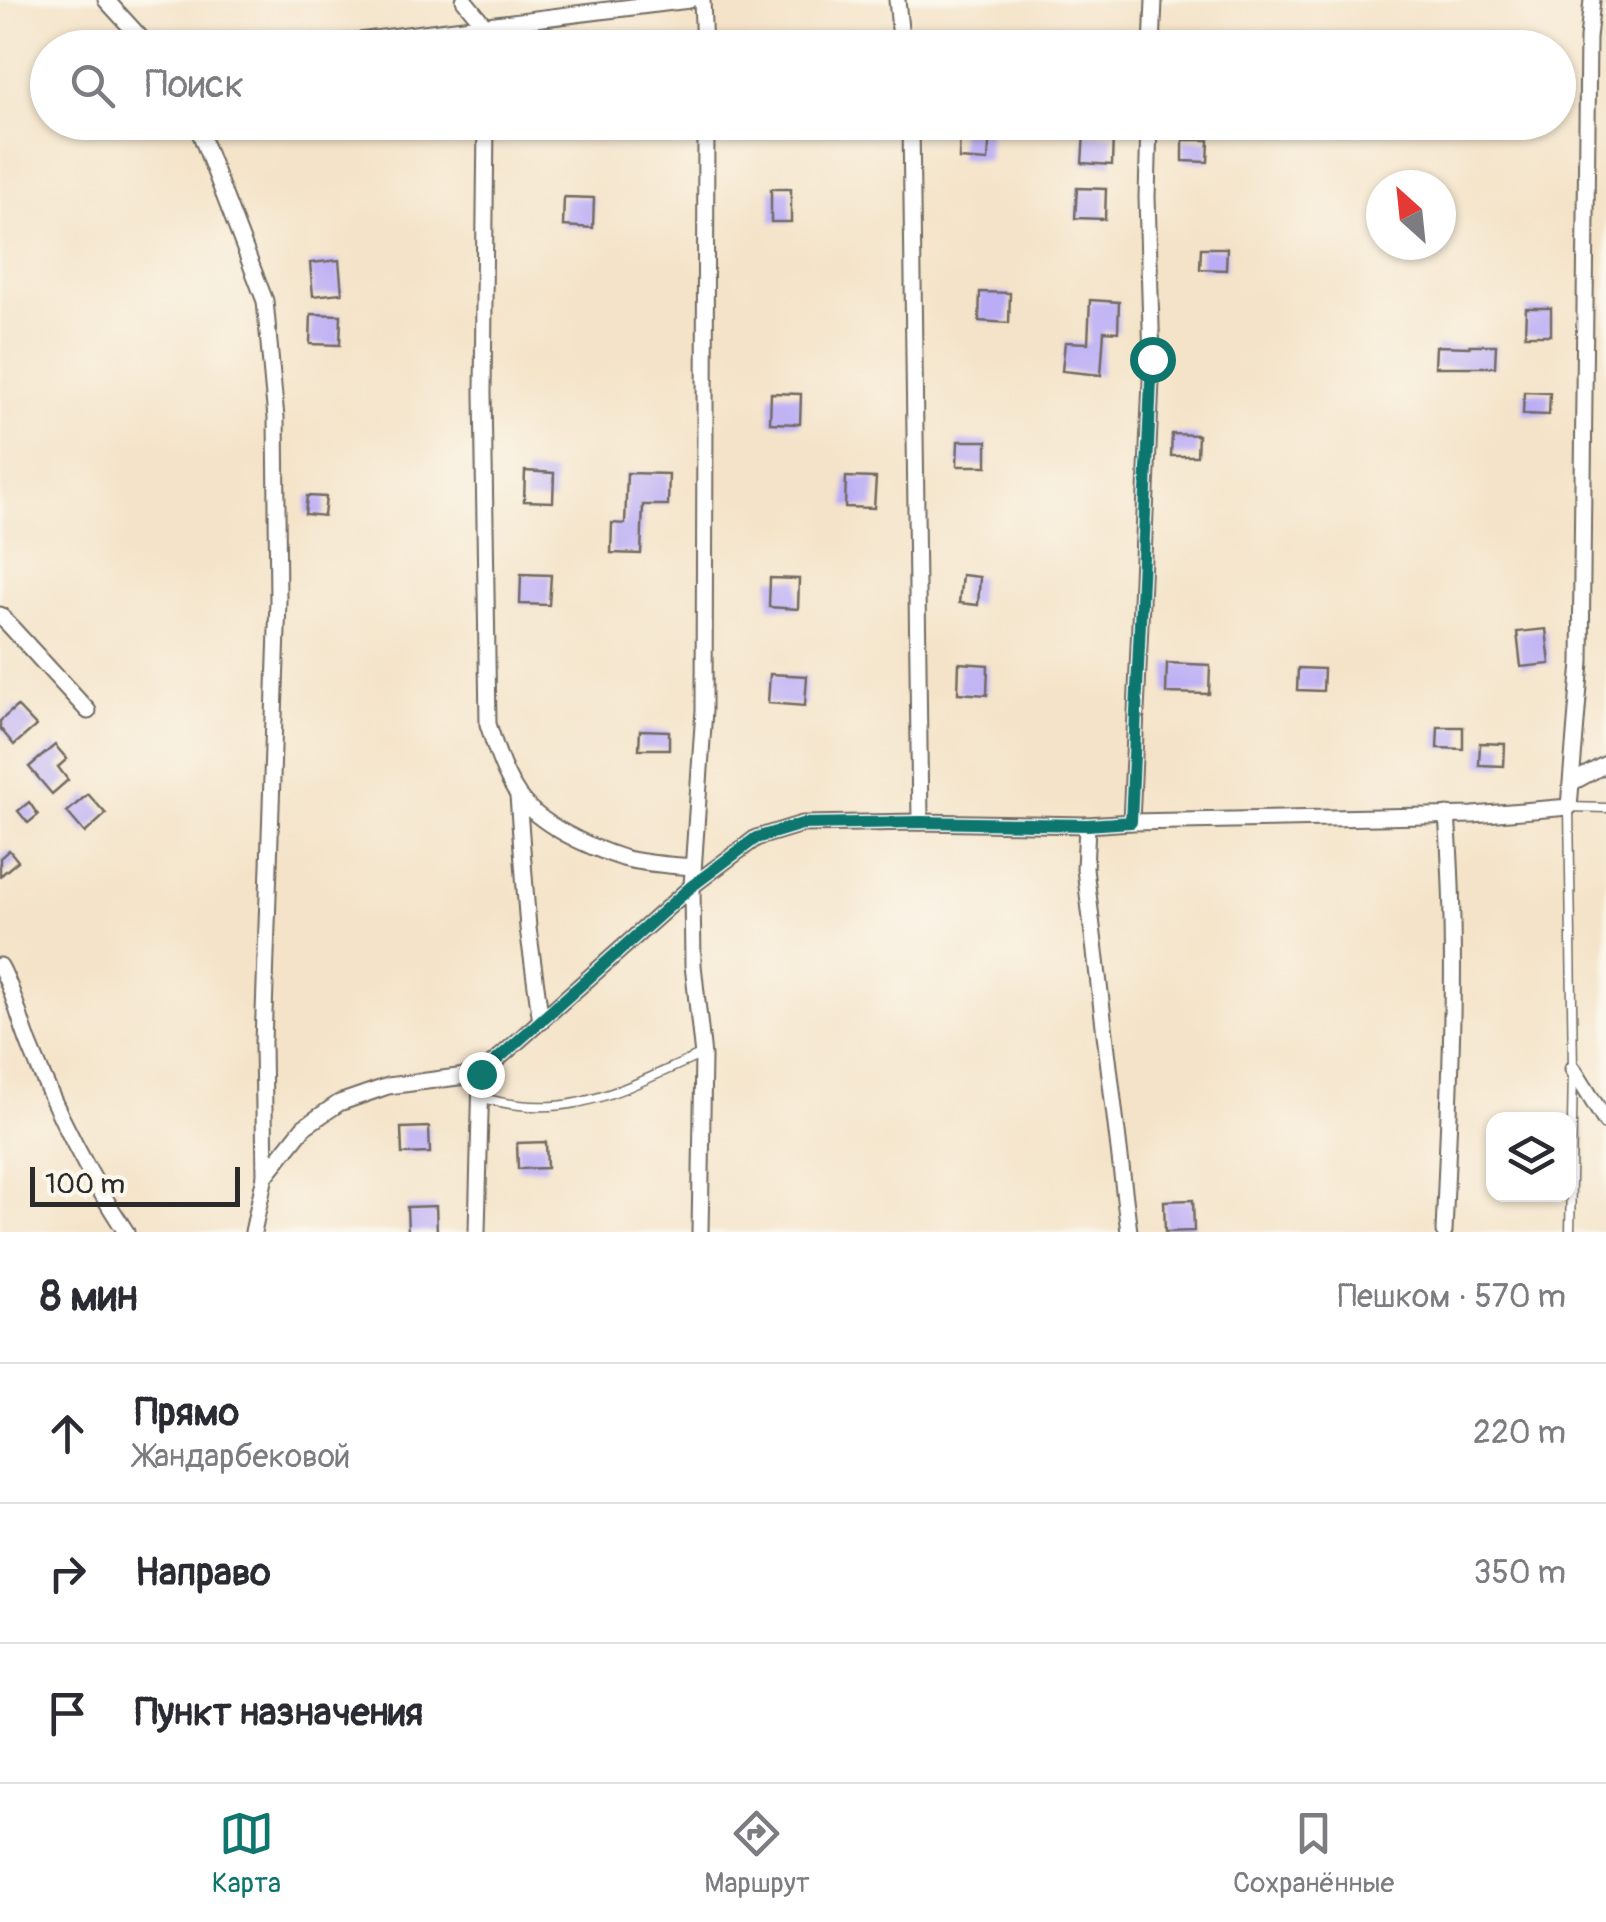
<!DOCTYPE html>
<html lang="ru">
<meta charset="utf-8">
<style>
body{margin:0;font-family:Pangolin,sans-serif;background:#f7f7f7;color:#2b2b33}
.controls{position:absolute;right:30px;bottom:30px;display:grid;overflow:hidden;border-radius:20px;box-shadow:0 2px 8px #0004}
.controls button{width:90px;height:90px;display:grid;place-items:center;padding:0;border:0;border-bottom:2px solid #e1e1e2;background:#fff;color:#2b2b33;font:50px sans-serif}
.compass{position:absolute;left:1366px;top:170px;width:90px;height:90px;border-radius:50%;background:#fff;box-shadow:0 2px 8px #0004;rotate:333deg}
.scale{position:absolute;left:30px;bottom:25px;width:210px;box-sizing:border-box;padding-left:10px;border:5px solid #2b2b2b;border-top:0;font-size:28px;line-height:35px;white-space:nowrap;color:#2b2b2b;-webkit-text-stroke:8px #fbf7ec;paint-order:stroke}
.stop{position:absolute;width:30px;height:30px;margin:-22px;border:8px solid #0f766e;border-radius:50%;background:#fff}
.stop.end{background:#0f766e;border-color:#fff;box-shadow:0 2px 10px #0008}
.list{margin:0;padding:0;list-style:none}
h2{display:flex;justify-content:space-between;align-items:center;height:130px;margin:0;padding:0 40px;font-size:42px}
h2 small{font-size:32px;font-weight:400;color:#7c7c81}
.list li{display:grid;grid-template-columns:65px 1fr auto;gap:30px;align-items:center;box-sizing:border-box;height:140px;padding:0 40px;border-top:2px solid #e1e1e2}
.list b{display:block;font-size:38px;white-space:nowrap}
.list p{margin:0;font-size:32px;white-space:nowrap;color:#7c7c81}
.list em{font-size:32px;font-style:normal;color:#7c7c81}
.icon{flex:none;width:55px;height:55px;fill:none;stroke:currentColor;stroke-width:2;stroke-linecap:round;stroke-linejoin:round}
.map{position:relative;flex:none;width:1606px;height:1232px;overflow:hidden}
.search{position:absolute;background:#fff;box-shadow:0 2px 8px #0004;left:30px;right:30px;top:30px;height:110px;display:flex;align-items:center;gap:25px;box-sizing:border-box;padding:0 35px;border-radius:55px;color:#7c7c81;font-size:38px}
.sheet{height:550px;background:#fff}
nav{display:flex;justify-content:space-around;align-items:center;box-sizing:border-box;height:140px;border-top:2px solid #e1e1e2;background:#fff;font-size:28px;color:#7c7c81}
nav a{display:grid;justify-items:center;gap:5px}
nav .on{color:#0f766e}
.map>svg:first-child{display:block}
.building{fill:#baacf5}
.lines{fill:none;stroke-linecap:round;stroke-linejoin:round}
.service-casing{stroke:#716b62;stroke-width:11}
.minor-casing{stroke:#716b62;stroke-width:19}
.service{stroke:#fff;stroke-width:8}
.minor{stroke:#fff;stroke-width:15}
.route{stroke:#0f766e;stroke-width:12}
</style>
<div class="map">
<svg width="1606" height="1232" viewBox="0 0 1606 1232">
<rect width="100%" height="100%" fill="#fbf7ec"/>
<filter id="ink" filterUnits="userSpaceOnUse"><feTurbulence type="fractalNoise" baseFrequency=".01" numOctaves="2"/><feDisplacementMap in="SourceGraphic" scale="20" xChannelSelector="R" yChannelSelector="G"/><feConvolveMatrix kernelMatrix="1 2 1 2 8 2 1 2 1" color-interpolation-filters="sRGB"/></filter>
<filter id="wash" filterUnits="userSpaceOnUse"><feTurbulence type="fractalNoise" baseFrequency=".0048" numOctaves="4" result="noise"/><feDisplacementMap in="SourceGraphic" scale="40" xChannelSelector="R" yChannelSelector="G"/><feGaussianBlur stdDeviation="2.25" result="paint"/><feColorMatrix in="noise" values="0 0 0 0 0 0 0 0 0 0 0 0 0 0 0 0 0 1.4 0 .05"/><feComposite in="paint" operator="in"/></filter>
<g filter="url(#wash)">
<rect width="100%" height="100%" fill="#f4e3c8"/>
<g id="blocks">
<g class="building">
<polygon points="960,122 987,122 987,131 990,131 988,161 959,159"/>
<polygon points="1084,133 1113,135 1112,165 1082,163"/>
<polygon points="1183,140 1209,140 1208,162 1183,161"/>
<polygon points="1077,188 1106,189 1105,219 1075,218"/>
<rect x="771" y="189" width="20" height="33"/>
<polygon points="564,197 594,198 593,228 563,226"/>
<polygon points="1201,248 1227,248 1226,270 1200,269"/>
<polygon points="339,260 342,293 313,296 310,263"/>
<polygon points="980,292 1010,293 1009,323 979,321"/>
<polygon points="1090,300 1119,302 1118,332 1104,331 1101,375 1062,371 1065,342 1088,343"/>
<polygon points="1526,308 1551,308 1551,335 1525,335"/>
<polygon points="311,314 341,315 340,345 310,344"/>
<polygon points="1470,345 1496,345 1495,367 1435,367 1436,346 1470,347"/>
<polygon points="1524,392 1550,393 1549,415 1523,414"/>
<polygon points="771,393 801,394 800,424 770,423"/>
<polygon points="1172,434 1198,435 1197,456 1171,456"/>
<polygon points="958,441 987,441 987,466 957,466"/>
<polygon points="525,471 554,473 553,502 524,501"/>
<polygon points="627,473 669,474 668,505 643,505 641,554 611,553 612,523 625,524"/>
<polygon points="846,477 876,478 874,508 845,507"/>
<polygon points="307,496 326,497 324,516 305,514"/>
<polygon points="521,574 551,575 549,605 520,604"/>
<polygon points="962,575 980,577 978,605 959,603"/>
<polygon points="770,578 799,579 798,609 769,607"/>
<polygon points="1546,629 1550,664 1521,667 1517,632"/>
<polygon points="959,663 988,665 987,695 958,693"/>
<polygon points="1167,663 1210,665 1209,694 1166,693"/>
<polygon points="1298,668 1324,669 1323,691 1297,690"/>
<polygon points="770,674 807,676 805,706 768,703"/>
<polygon points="17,706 36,726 14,745 0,728 0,721"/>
<polygon points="1438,727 1463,727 1463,749 1437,748"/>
<polygon points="640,730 669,731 669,749 639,749"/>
<polygon points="1480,743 1505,744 1504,766 1479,765"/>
<polygon points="55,745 67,759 58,767 68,780 52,794 29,767"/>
<polygon points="88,794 106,814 85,833 67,812"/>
<polygon points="29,802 38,815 28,823 18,811"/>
<polygon points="9,850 18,861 0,876 0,858"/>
<polygon points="429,1127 430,1153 402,1154 401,1128"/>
<polygon points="546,1142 547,1168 518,1169 517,1143"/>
<polygon points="1193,1200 1194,1231 1165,1232 1164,1201"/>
<polygon points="436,1206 437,1232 408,1232 407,1207"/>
</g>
</g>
</g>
<g filter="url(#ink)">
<use href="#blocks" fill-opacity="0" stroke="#716b62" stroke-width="2.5"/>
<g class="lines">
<g class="service-casing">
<g id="service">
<path d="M480 1097C570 1124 623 1088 703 1054"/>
<polyline points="1570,1232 1573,1069 1569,807 1606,808"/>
</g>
</g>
<g class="minor-casing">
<g id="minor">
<polyline points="106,0 150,48"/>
<polyline points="464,0 486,27 486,48"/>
<polyline points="702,0 704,48"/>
<polyline points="897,0 902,48"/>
<polyline points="302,48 689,0"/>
<polyline points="1152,48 1154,0"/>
<polyline points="196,122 265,301 276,418 278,600 263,1043 265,1176"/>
<path d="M486 122 483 392 488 724C496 749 503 773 518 795 539 825 589 847 623 858 645 864 670 865 693 867"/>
<polyline points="911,122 920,822"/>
<polyline points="0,615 88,711"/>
<polyline points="1573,782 1606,764"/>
<polyline points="518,796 528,928 541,1022"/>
<polyline points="1131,822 1152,359 1147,197 1149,122"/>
<polyline points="1087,825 1085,869 1129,1232"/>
<path d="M0 966C14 991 19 1019 30 1046 56 1111 87 1173 126 1232"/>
<polyline points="1573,1069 1606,1122"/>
<polyline points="253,1232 265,1176 304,1127 339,1103 388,1086 481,1074 692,886 756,838 802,824 920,822 1087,825 1131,822 1473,815 1569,807 1581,662 1588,38 1592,0"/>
<polyline points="477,1232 481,1074"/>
<polyline points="700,1232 703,1056 693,965 692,886 704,710 706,122"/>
<path d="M1444 1232C1450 1093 1458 953 1447 815"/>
</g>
</g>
<use href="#service" class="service"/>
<use href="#minor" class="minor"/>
</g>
</g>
<g class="lines" filter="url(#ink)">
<polyline class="route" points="481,1074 692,886 756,838 802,824 920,822 1087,825 1131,822 1152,359"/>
</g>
</svg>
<div class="controls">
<button><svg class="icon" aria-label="layers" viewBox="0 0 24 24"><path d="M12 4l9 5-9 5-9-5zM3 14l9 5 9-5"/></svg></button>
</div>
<svg class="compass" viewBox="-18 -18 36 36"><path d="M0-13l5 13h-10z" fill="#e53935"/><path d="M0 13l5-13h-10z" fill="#7c7c81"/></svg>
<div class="scale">100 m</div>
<div class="stop" style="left:1152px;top:359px"></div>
<div class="stop end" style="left:481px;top:1074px"></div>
<div class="search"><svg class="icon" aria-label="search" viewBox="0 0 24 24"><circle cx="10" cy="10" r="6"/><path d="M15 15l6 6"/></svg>Поиск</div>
</div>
<section class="sheet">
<h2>8 мин<small>Пешком · 570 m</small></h2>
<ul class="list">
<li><svg class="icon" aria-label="ahead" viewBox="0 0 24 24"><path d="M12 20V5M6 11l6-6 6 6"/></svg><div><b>Прямо</b><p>Жандарбековой</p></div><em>220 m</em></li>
<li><svg class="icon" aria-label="right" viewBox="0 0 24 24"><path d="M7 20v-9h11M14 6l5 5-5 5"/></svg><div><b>Направо</b></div><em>350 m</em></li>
<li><svg class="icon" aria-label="arrive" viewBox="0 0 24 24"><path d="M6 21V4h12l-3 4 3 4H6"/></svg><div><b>Пункт назначения</b></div></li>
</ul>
</section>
<nav>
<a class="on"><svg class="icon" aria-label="map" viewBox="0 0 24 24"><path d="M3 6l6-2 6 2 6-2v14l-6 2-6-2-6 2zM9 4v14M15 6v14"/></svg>Карта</a>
<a><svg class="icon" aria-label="directions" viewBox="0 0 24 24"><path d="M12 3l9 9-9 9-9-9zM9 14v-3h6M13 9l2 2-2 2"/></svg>Маршрут</a>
<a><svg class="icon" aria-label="saved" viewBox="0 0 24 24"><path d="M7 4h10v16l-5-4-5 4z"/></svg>Сохранённые</a>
</nav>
